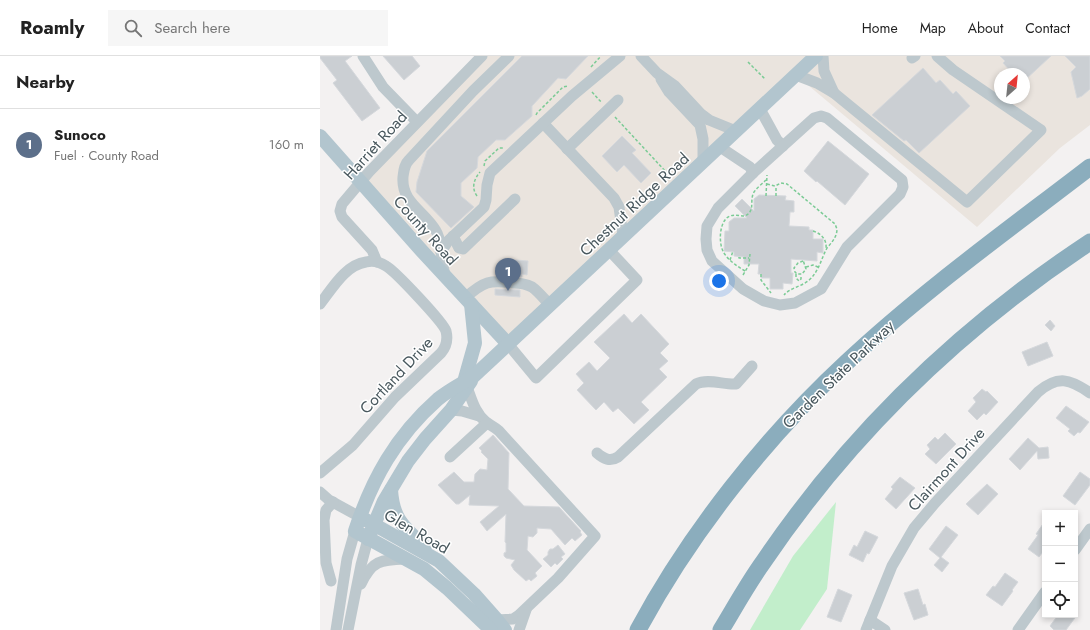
<!DOCTYPE html>
<meta charset="utf-8">
<style>
body{margin:0;font-family:Jost,sans-serif;background:#f6f6f6;color:#222}
.controls{position:absolute;right:12px;bottom:12px;display:grid;overflow:hidden;border-radius:0px;box-shadow:0 2px 6px #0003}
.controls button{width:36px;height:36px;display:grid;place-items:center;padding:0;border:0;border-bottom:1px solid #e0e0e0;background:#fff;color:#222;font:20px sans-serif}
.compass{position:absolute;left:674px;top:12px;width:36px;height:36px;border-radius:50%;background:#fff;box-shadow:0 2px 6px #0003;rotate:27deg}
.you{position:absolute;left:399px;top:225px;width:14px;height:14px;margin:-10px;border:3px solid #fff;border-radius:50%;background:#1a73e8;box-shadow:0 0 0 6px #1a73e833}
.badge{display:grid;place-items:center;width:26px;height:26px;border-radius:50%;background:#2196dd;color:#fff;font-size:13px;font-weight:700}
.pin{position:absolute;translate:-50% -33px;filter:drop-shadow(0 1px 2px #0008)}
.pin::after{content:'';position:absolute;top:21px;width:14px;height:12px;background:inherit;clip-path:polygon(0 0,100% 0,50% 100%)}
.list{margin:0;padding:0;list-style:none}
h2{display:flex;justify-content:space-between;align-items:center;height:52px;margin:0;padding:0 16px;font-size:17px}
h2 small{font-size:13px;font-weight:400;color:#767676}
.list li{display:grid;grid-template-columns:26px 1fr auto;gap:12px;align-items:center;box-sizing:border-box;height:72px;padding:0 16px;border-top:1px solid #e0e0e0}
.list b{display:block;font-size:15px;white-space:nowrap}
.list p{margin:0;font-size:13px;white-space:nowrap;color:#767676}
.list em{font-size:13px;font-style:normal;color:#767676}
.icon{flex:none;width:22px;height:22px;fill:none;stroke:currentColor;stroke-width:2;stroke-linecap:round;stroke-linejoin:round}
.map{position:relative;flex:none;width:770px;height:574px;overflow:hidden}
header{display:flex;align-items:center;gap:24px;box-sizing:border-box;height:56px;padding:0 20px;background:#fff;border-bottom:1px solid #e0e0e0}
header strong{font-size:19px}
nav{display:flex;gap:22px;margin-inline-start:auto;font-size:14px}
.search{width:280px;height:36px;background:#f6f6f6;display:flex;align-items:center;gap:10px;box-sizing:border-box;padding:0 14px;border-radius:0px;color:#767676;font-size:15px}
main{display:flex}
aside{flex:1;background:#fff}
.map>svg:first-child{display:block}
.commercial{fill:#eae4de;fill-rule:evenodd}
.green{fill:#c2eecb}
.building{fill:#cbcfd3;stroke:#d5d8dc}
.lines{fill:none;stroke-linecap:round;stroke-linejoin:round}
.path{stroke:#7bcb95;stroke-width:1.5;stroke-dasharray:3 2;stroke-linecap:butt}
.minor{stroke:#bdc8cd;stroke-width:11}
.major{stroke:#b2c5ce;stroke-width:14}
.highway{stroke:#8badbd;stroke-width:17}
.labels{text-anchor:middle;stroke-width:3;stroke-linejoin:round;paint-order:stroke}
.street-label{font-size:16px;fill:#49585e;stroke:#fff}
</style>
<header>
<strong>Roamly</strong>
<div class="search"><svg class="icon" aria-label="search" viewBox="0 0 24 24"><circle cx="10" cy="10" r="6"/><path d="M15 15l6 6"/></svg>Search here</div>
<nav><a>Home</a><a>Map</a><a>About</a><a>Contact</a></nav>
</header>
<main>
<aside>
<h2>Nearby<small></small></h2>
<ul class="list">
<li><span class="badge" style="background:#5c6f8a">1</span><div><b>Sunoco</b><p>Fuel · County Road</p></div><em>160 m</em></li>
</ul>
</aside>
<div class="map">
<svg width="770" height="574" viewBox="0 0 770 574">
<rect width="100%" height="100%" fill="#f3f1f1"/>
<path class="commercial" d="M162 0H770V69L740 92 657 171 476 19 188 288 41 126ZM680 18H704V42H680Z"/>
<polygon class="green" points="516,446 507,533 480,574 430,574 473,500"/>
<g class="building">
<polygon points="0,0 32,0 25,5 60,52 42,65 13,27 17,24 0,2"/>
<polygon points="63,0 92,0 100,10 84,24"/>
<polygon points="202,0 268,0 246,23 238,22 212,50 212,60 185,84 176,84 158,101 157,112 141,127 141,140 154,151 131,172 96,136 97,126 107,95"/>
<polygon points="680,0 731,0 704,25 704,18 693,18 683,7 685,5"/>
<polygon points="745,0 770,0 770,33 762,40 757,42 751,16 756,11"/>
<polygon points="603,12 616,27 620,24 633,38 636,35 650,50 599,97 586,84 584,85 552,59"/>
<polygon points="302,80 316,94 312,97 331,117 321,127 304,109 297,116 282,100"/>
<polygon points="508,85 549,118 525,149 497,125 496,126 484,115"/>
<polygon points="439,139 466,140 465,144 474,145 474,156 470,156 469,170 489,171 489,174 493,174 493,183 503,183 503,197 497,196 497,205 471,203 471,217 473,217 472,228 463,227 463,233 450,233 450,222 441,222 441,218 438,218 439,208 424,208 424,201 414,200 414,196 404,195 405,175 409,175 409,166 414,162 427,162 415,150 422,143 434,155 434,143"/>
<polygon points="183,203 208,205 207,219 202,218 202,221 182,219"/>
<polygon points="175,233 200,234 200,241 175,239"/>
<polygon points="304,258 312,267 321,258 349,288 340,297 348,305 339,313 347,321 321,346 329,354 314,368 298,352 293,356 284,346 276,354 257,334 264,327 256,318 269,306 277,315 290,302 274,286"/>
<polygon points="730,264 735,270 731,275 725,269"/>
<polygon points="727,286 733,300 708,310 702,296"/>
<polygon points="662,333 666,336 667,335 678,346 666,359 664,357 657,364 648,355 656,346 653,342"/>
<polygon points="746,350 769,366 760,377 758,376 754,380 748,375 750,373 736,362"/>
<polygon points="625,377 636,388 616,408 605,398 610,393 607,389 615,381 618,384"/>
<polygon points="173,379 189,397 188,433 204,450 239,451 261,475 260,476 262,479 255,485 252,482 245,489 231,473 217,472 217,477 213,481 208,480 207,494 222,510 215,517 217,520 211,525 209,523 206,525 194,514 191,509 195,504 186,502 184,500 184,497 186,496 186,487 185,486 186,458 167,475 160,466 179,450 149,449 150,439 139,448 136,448 118,429 134,416 144,426 154,426 155,418 160,413 167,414 168,403 161,396 162,395 159,392"/>
<polygon points="708,382 719,392 728,391 729,402 718,403 717,395 700,414 689,403"/>
<polygon points="760,416 770,423 770,429 755,449 743,440"/>
<polygon points="580,421 595,432 576,453 565,443 573,433 571,431"/>
<polygon points="667,428 678,438 658,459 646,448"/>
<polygon points="725,465 725,493 719,501 708,493 718,479 716,478"/>
<polygon points="626,470 638,479 621,501 629,507 622,516 614,509 620,502 609,493"/>
<polygon points="545,475 558,481 549,498 547,497 543,506 529,499 534,489 537,491"/>
<polygon points="238,489 245,498 241,501 243,503 237,509 235,507 231,511 223,503 228,499 228,496 230,493 233,493"/>
<polygon points="685,517 698,526 692,534 693,535 682,550 666,539 673,530 675,531"/>
<polygon points="518,533 532,539 521,566 507,561"/>
<polygon points="598,533 603,549 605,548 608,559 594,564 584,537"/>
<polygon points="738,559 757,559 746,574 734,574 730,570"/>
</g>
<g class="lines">
<g class="path">
<polyline points="428,6 445,23"/>
<polyline points="271,11 281,0"/>
<polyline points="272,36 282,47"/>
<polyline points="216,59 217,57 243,31 248,30"/>
<polyline points="295,61 347,117"/>
<polyline points="164,110 165,105 179,92 183,92"/>
<path d="M447 128 455 130 461 127 467 128 515 168 517 173C517 181 512 186 507 192 501 203 499 216 488 225 480 231 470 232 464 239"/>
<path d="M157 140C151 132 154 123 160 116"/>
<polyline points="446,140 447,119"/>
<polyline points="456,140 456,130"/>
<path d="M493 175C502 178 507 184 506 193"/>
<polyline points="419,201 419,202 429,202"/>
<polyline points="410,204 413,195"/>
<polyline points="483,205 478,207 474,212 475,216 477,218 482,218 486,213 483,204"/>
<polyline points="486,211 493,209 498,211"/>
<path d="M425 215C417 210 409 205 404 197 398 188 399 164 410 160 415 158 420 160 425 160 435 155 430 147 433 138 435 133 442 128 446 124"/>
<polyline points="441,218 441,224 451,237"/>
<polyline points="476,218 476,222 479,225 481,223 481,219"/>
<polyline points="423,219 429,209 430,198"/>
</g>
<g class="minor">
<polyline points="43,0 63,31 97,66"/>
<polyline points="321,0 337,17 355,30 381,58 389,64 416,75"/>
<polyline points="592,2 595,0"/>
<polyline points="476,19 497,27 514,37 504,15 503,0"/>
<polyline points="341,23 349,36 380,69 383,83 383,106"/>
<polyline points="514,37 647,146 721,74 633,14 617,0"/>
<polyline points="440,53 457,84 463,90"/>
<polygon points="501,60 507,62 582,124 583,131 580,138 527,191 501,233 475,247 460,249 444,245 423,233 392,205 387,194 386,183 387,170 398,152 433,117 494,62"/>
<polyline points="223,67 294,142 299,151 303,180"/>
<polyline points="400,91 430,111 433,117"/>
<polyline points="247,93 298,44"/>
<polyline points="133,180 139,192 143,193 195,143"/>
<path d="M121 196C120 188 120 181 116 175 105 155 81 147 83 121 84 114 84 109 89 104L153 35 189 0"/>
<polyline points="57,206 52,194 22,161 20,155 22,148 49,116 162,0"/>
<polyline points="125,221 121,196 128,185 164,151 166,144 167,129 170,117 252,40 300,0"/>
<path d="M145 242C164 225 169 224 194 227 200 227 206 228 212 231 219 236 224 243 230 249"/>
<path d="M0 248C12 233 25 209 46 206 53 204 60 206 66 210 75 215 123 266 126 275 128 283 126 291 121 297L75 341 33 389 0 417"/>
<polyline points="188,288 216,322 317,224 289,194"/>
<path d="M147 331C152 344 155 357 166 366 170 369 175 371 179 375L275 480 238 522 199 559 193 563 177 564"/>
<polyline points="131,354 142,355 159,360"/>
<path d="M277 397C284 403 290 406 298 401L376 328C388 322 404 329 416 328L432 310"/>
<polyline points="130,401 167,367"/>
<polyline points="0,436 9,444 40,461"/>
<polyline points="755,494 770,473"/>
<polyline points="11,525 6,507 4,464 6,454 13,446"/>
<path d="M41 528C52 504 61 504 86 503"/>
<polyline points="550,564 565,574"/>
<polyline points="16,574 27,503 35,475"/>
<polyline points="28,574 41,509 48,483"/>
<polyline points="199,574 206,554"/>
<path d="M546 574 572 510 594 472 615 447 718 336C738 319 750 323 770 337"/>
<polyline points="698,574 725,536"/>
</g>
<g class="major">
<polyline points="0,80 101,194 188,288"/>
<polyline points="144,326 155,287 151,248"/>
<path d="M71 434C73 464 84 471 105 491"/>
<polyline points="46,464 119,505 154,538 177,564 185,574"/>
<polyline points="48,483 64,445 88,405 105,383 131,354 151,325"/>
<path d="M171 574 127 532 104 513 35 475C52 423 76 380 118 343 129 334 143 327 154 320L496 0"/>
</g>
<g class="highway">
<path d="M318 574C370 477 446 381 527 306 603 235 688 174 770 111"/>
<path d="M401 574C415 551 428 527 444 505 532 375 640 272 770 186"/>
</g>
</g>
<g class="labels">
<g class="street-label">
<text transform="translate(55 89) rotate(-48)" y="6">Harriet Road</text>
<text transform="translate(314 148) rotate(-43)" y="6">Chestnut Ridge Road</text>
<text transform="translate(106 174) rotate(48)" y="6">County Road</text>
<text transform="translate(518 318) rotate(-44)" y="6">Garden State Parkway</text>
<text transform="translate(76 319) rotate(-47)" y="6">Cortland Drive</text>
<text transform="translate(626 413) rotate(-48)" y="6">Clairmont Drive</text>
<text transform="translate(97 475) rotate(30)" y="6">Glen Road</text>
</g>
</g>
</svg>
<div class="controls">
<button>+</button>
<button>−</button>
<button><svg class="icon" aria-label="locate" viewBox="0 0 24 24"><circle cx="12" cy="12" r="6"/><path d="M12 2v4M12 18v4M2 12h4M18 12h4"/></svg></button>
</div>
<svg class="compass" viewBox="-18 -18 36 36"><path d="M0-13l5 13h-10z" fill="#e53935"/><path d="M0 13l5-13h-10z" fill="#767676"/></svg>
<div class="you"></div>
<div class="pin badge" style="left:188px;top:235px;background:#5c6f8a">1</div>
</div>
</main>
